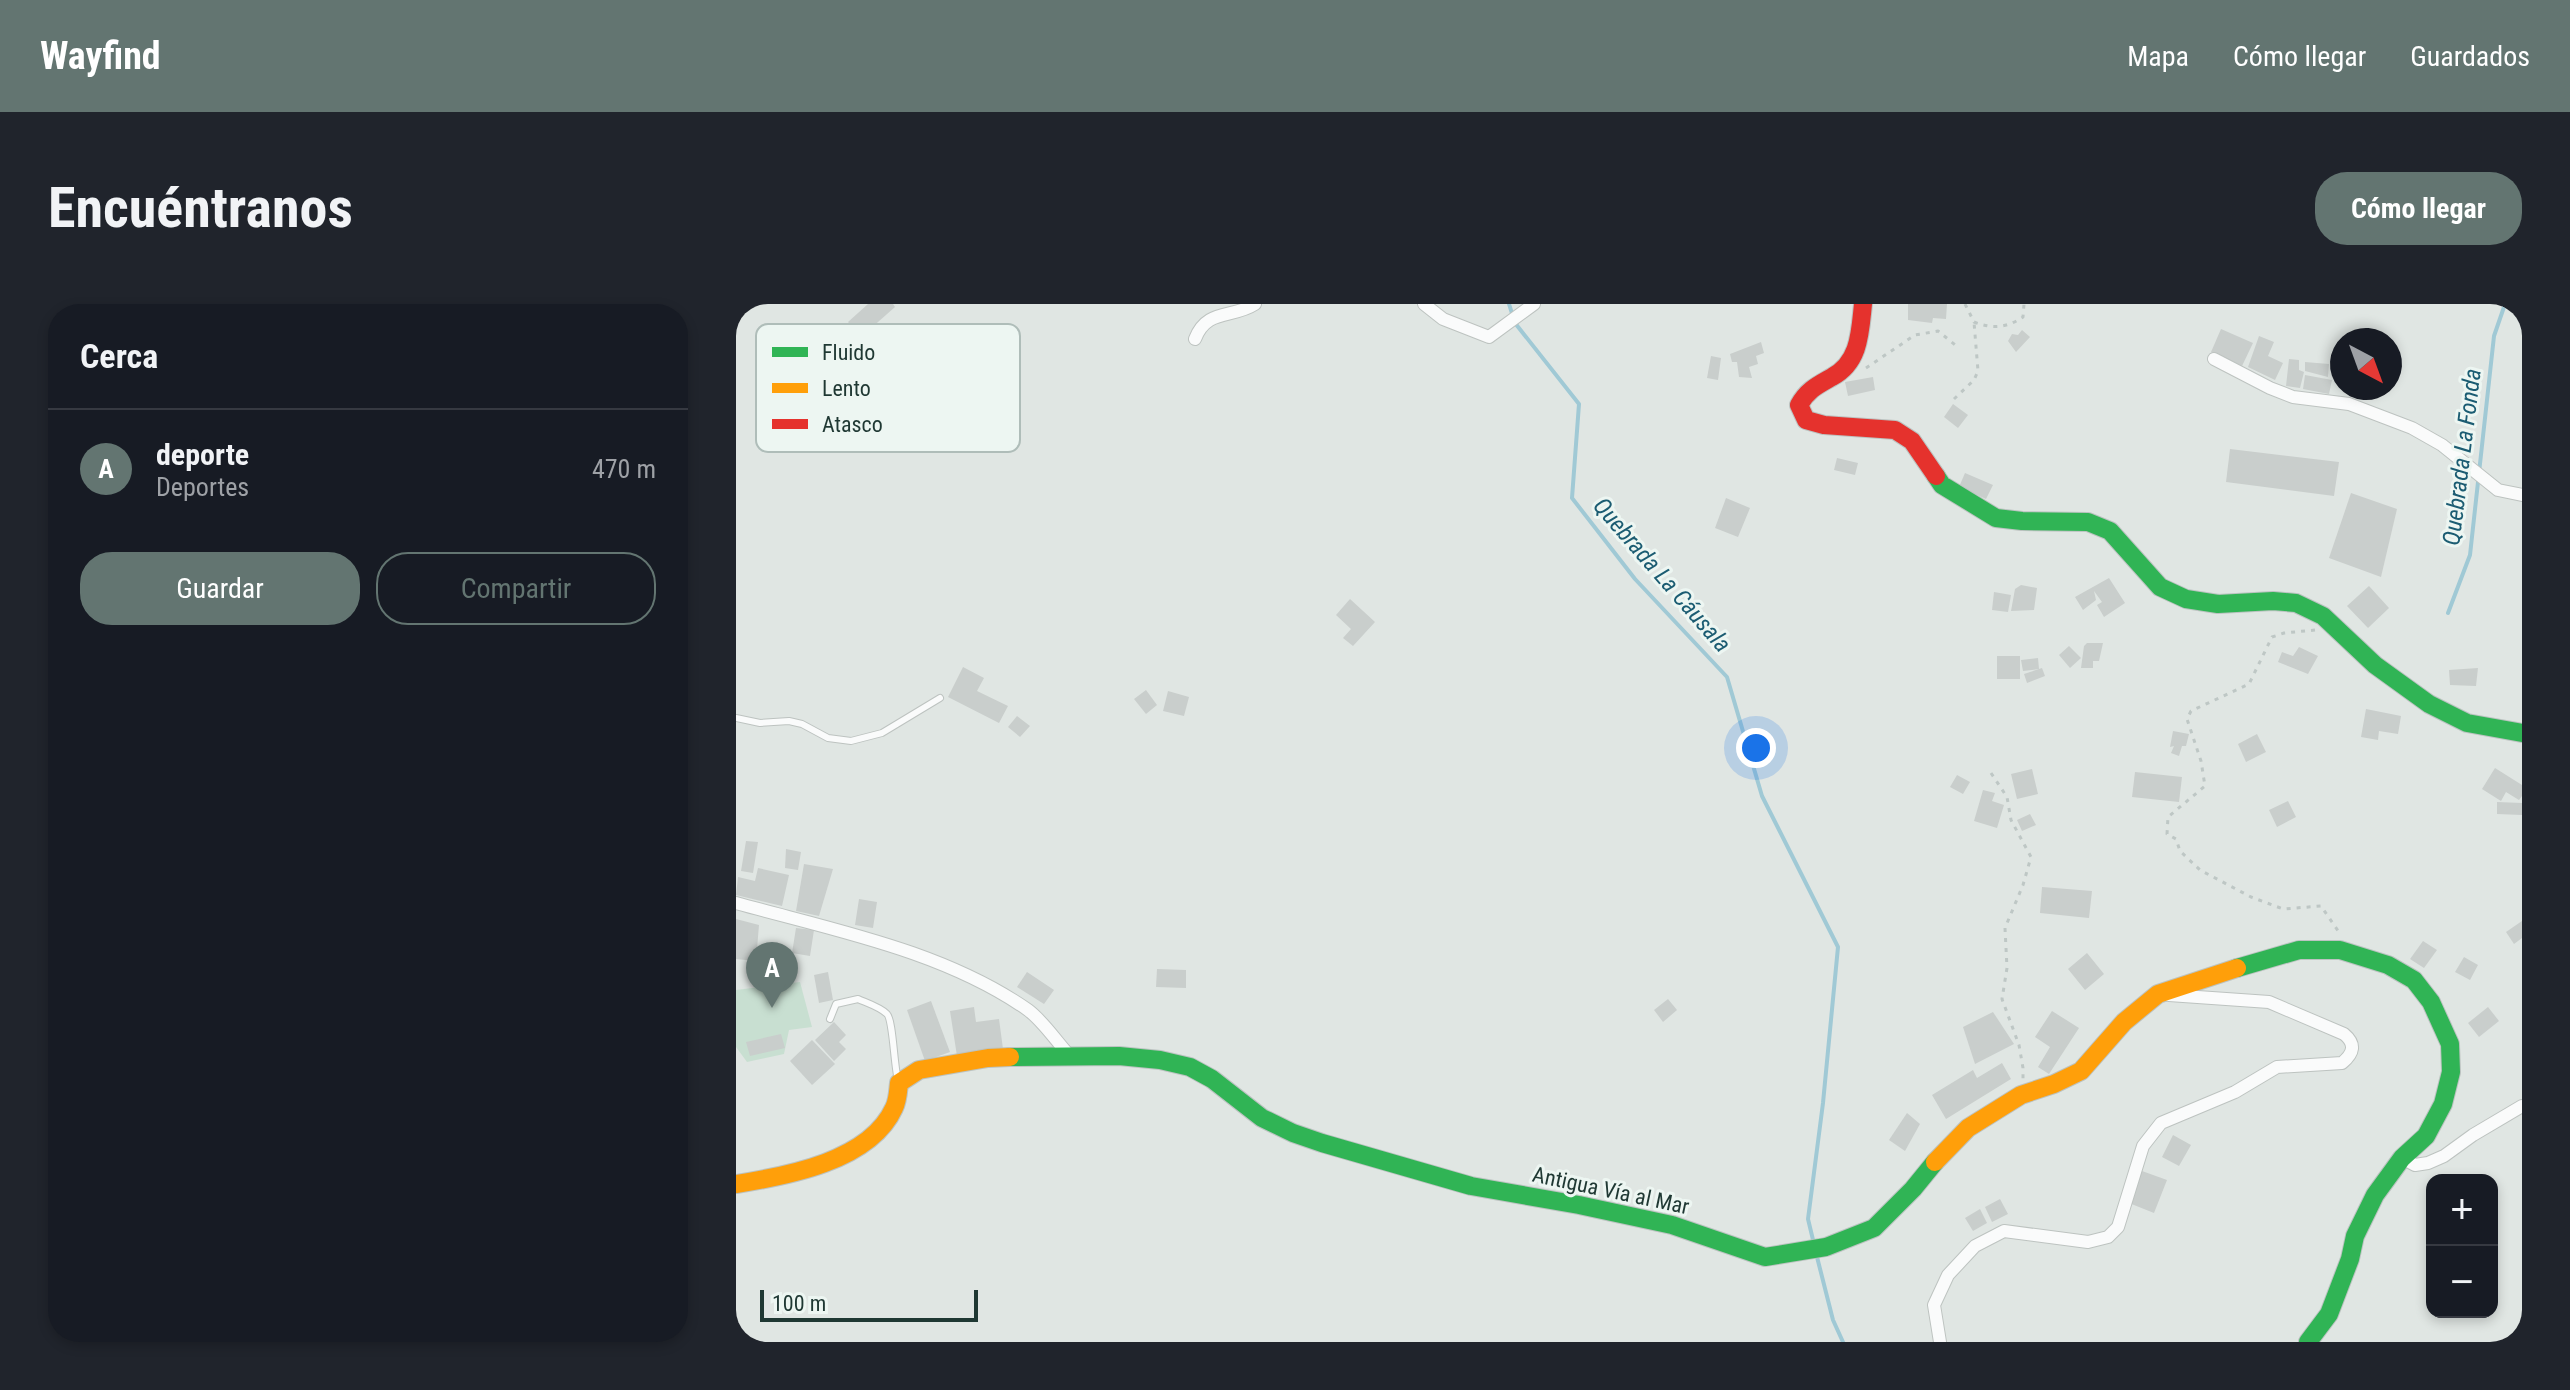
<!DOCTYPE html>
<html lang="es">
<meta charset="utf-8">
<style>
body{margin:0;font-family:"Roboto Condensed",sans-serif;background:#20242c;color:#f1f3f6}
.controls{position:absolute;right:24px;bottom:24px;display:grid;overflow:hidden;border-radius:16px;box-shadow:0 4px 12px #0003}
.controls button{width:72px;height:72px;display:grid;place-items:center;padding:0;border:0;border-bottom:2px solid #363941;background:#171b24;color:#f1f3f6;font:40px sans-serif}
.compass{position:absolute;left:1594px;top:24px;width:72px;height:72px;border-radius:50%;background:#171b24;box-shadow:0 4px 12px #0003;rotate:139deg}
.scale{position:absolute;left:24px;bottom:20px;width:218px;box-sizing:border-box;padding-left:8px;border:4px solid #1f3833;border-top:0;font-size:22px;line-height:28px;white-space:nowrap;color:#1f3833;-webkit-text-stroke:6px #edf6f2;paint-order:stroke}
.you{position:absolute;left:1020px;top:444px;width:28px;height:28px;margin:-20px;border:6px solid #fff;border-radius:50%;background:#1a73e8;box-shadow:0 0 0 12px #1a73e833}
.badge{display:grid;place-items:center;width:52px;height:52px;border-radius:50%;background:#637571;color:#fff;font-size:26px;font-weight:700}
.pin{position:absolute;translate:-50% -66px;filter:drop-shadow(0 2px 4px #0008)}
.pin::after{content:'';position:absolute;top:42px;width:28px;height:24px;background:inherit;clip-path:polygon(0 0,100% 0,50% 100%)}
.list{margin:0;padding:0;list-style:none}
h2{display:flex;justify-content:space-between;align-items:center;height:104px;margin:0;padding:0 32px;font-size:34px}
h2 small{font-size:26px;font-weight:400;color:#9ea1a6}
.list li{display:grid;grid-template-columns:52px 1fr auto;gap:24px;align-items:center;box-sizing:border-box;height:120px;padding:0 32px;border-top:2px solid #363941}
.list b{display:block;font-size:30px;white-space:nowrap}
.list p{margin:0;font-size:26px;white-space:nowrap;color:#9ea1a6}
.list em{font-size:26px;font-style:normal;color:#9ea1a6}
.actions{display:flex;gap:16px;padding:24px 32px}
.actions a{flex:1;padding:18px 0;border:2px solid #637571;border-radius:32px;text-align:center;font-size:28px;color:#637571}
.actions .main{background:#637571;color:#fff}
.map{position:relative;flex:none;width:1786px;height:1038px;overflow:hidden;border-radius:32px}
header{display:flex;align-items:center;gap:48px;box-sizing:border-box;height:112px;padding:0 40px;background:#637571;color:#fff}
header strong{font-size:38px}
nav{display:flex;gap:44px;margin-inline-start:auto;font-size:28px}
.intro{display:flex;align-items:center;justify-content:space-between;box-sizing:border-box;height:192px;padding:0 48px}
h1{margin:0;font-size:56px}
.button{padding:20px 36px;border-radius:32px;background:#637571;color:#fff;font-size:28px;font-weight:700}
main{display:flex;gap:48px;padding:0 48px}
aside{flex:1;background:#171b24;border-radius:32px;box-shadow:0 4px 12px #0003}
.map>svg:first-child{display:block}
.green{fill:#c8dfd1}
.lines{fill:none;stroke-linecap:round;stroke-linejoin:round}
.stream{stroke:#a0c9d5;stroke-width:4}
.building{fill:#c9cecc}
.lane-casing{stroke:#bdc3c0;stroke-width:8}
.street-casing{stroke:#bdc3c0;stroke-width:14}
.fast-casing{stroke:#bcc3c1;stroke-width:20}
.slow-casing{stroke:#bcc3c1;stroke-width:20}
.jam-casing{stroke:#bcc3c1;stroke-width:20}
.path{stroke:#bec7c5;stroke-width:3;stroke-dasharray:4 6;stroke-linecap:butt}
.lane{stroke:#fafbfb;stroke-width:6}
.street{stroke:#fafbfb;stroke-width:12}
.fast{stroke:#30b455;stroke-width:18}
.slow{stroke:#ff9f0a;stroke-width:18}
.jam{stroke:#e5322d;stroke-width:18}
.labels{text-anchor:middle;stroke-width:6;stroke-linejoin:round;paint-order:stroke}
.street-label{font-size:22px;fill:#1f3833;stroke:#edf6f2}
.water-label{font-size:24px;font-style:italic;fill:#1b5c72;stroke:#edf6f2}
.key{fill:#edf6f2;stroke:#afbdb9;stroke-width:2}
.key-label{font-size:22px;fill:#1f3833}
</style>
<header>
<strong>Wayfind</strong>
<nav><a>Mapa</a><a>Cómo llegar</a><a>Guardados</a></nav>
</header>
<div class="intro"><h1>Encuéntranos</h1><a class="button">Cómo llegar</a></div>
<main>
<aside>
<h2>Cerca<small></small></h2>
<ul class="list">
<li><span class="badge">A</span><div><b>deporte</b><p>Deportes</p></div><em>470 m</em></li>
</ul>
<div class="actions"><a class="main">Guardar</a><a>Compartir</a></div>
</aside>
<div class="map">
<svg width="1786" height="1038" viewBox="0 0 1786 1038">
<rect width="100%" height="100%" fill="#e0e6e3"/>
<polygon class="green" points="64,678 76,723 53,726 48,750 11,758 0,743 0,686"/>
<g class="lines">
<g class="stream">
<polyline points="773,0 779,19 843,100 836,194 899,275 991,373 1026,492 1102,643 1087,799 1072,915 1078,940"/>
<polyline points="1712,309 1734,251 1758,32 1769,0"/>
<polyline points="1080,949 1097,1016 1107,1038"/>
</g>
</g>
<g class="building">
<polygon points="132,0 157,0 159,3 125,33 112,18"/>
<polygon points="1172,0 1211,0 1210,15 1197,14 1196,19 1172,16"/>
<polygon points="1485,25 1517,39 1506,62 1475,48"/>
<polygon points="1286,26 1294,33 1280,48 1272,37 1276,30 1282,31"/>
<polygon points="1523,32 1538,38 1532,52 1547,59 1539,76 1512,63"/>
<polygon points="1025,38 1028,49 1020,52 1022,60 1013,63 1016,74 1003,73 1001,58 996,58 994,50"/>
<polygon points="975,52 985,54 982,76 971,74"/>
<polygon points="1553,55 1563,56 1563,66 1568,68 1564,84 1550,82"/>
<polygon points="1569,58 1593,60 1592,73 1569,67"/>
<polygon points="1569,71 1596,76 1593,90 1567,85"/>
<polygon points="1137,73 1139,86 1112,92 1109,78"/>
<polygon points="1217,100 1232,111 1222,124 1208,113"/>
<polygon points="1494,145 1603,158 1598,192 1490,178"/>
<polygon points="1101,154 1122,159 1119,171 1098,166"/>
<polygon points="1229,169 1257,181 1250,195 1223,183"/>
<polygon points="1615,189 1661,205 1645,273 1593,254"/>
<polygon points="990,194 1014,204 1002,233 979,224"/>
<polygon points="1373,274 1389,299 1368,313 1361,301 1366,298 1358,287 1360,296 1347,306 1339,293"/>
<polygon points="1285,281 1301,284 1298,306 1275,307 1279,285"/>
<polygon points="1633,282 1653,304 1632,324 1611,302"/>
<polygon points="1258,288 1275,291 1272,308 1256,306"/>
<polygon points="614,295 639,318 617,342 607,334 615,325 600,311"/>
<polygon points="1351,339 1367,339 1363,357 1357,357 1357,364 1345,364 1348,342"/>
<polygon points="1333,342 1345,354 1334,364 1323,351"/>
<polygon points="1563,343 1582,352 1572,370 1542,358 1546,348 1557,352"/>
<rect x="1261" y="352" width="23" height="23"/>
<polygon points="1302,354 1303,365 1287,367 1285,356"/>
<polygon points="227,363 248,374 241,387 272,402 263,419 212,393"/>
<polygon points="1306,364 1309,372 1291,379 1288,370"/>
<polygon points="1742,364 1740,382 1714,381 1713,366"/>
<polygon points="410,386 421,401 410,410 398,395"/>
<polygon points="432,387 453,393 448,412 427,407"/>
<polygon points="1630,405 1665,412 1662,430 1643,427 1642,436 1625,433"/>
<polygon points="281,412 294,422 284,433 272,423"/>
<polygon points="1437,427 1453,430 1450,442 1446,442 1443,452 1435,449 1438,442 1434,443"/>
<polygon points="1521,430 1530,448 1510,458 1502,440"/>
<polygon points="1759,464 1786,481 1786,492 1783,496 1770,488 1765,497 1746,485"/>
<polygon points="1296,465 1302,490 1281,495 1275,470"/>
<polygon points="1399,468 1446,473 1443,498 1396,493"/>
<polygon points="1221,471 1234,478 1227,490 1214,483"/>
<polygon points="1247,486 1259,489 1256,497 1268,501 1261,524 1238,517"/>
<polygon points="1552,497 1560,513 1541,523 1533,506"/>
<polygon points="1761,498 1786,499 1786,511 1761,510"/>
<polygon points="1294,510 1300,521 1286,527 1281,516"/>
<polygon points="10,537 22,538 17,569 5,567"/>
<polygon points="50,545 65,548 62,566 49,564"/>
<polygon points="68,560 97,565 83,612 60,607"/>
<polygon points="22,564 53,571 46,602 0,591 2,573 19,577"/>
<polygon points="1306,583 1356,587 1353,614 1304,609"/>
<polygon points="123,595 141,598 137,624 119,621"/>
<polygon points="0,615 23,621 20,657 0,655"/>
<polygon points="1786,617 1786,634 1778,640 1770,628"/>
<polygon points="60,624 78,626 74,652 56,649"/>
<polygon points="1687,637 1701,646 1688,664 1674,655"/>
<polygon points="34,646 53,649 54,664 32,665"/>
<polygon points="1351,649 1368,670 1349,686 1332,665"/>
<polygon points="1728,653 1742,661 1734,676 1719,668"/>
<polygon points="421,665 450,666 450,684 420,683"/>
<polygon points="92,668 97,696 83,699 78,671"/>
<polygon points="291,668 318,686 308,700 281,683"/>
<polygon points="932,695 941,706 927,718 918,706"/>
<polygon points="195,697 214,748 189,757 171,706"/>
<polygon points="238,703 240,718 263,715 267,745 221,752 214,707"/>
<polygon points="1752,703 1763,717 1743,733 1732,719"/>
<polygon points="1316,707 1343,724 1313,770 1302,763 1314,743 1299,733"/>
<polygon points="1257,708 1278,740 1239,760 1227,723"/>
<polygon points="98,718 110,731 103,738 110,745 98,757 79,736"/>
<polygon points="45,730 49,744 14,752 10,738"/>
<polygon points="76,736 99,760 76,781 54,757"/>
<polygon points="1266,759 1275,775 1210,815 1196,791 1237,766 1241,774"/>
<polygon points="1171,809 1184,820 1169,847 1153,836"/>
<polygon points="1437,831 1455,841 1443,862 1426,853"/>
<polygon points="1406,867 1431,876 1418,909 1393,899"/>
<polygon points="1264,895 1272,910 1256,918 1249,903"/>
<polygon points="1244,905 1251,919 1237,927 1229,914"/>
</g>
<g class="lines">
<g class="lane-casing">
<g id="lane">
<polyline points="0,414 24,419 53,417 66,420 92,434 115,437 146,429 204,394"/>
<path d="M94 715 100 700 122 695C131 699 144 703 151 710 157 716 158 762 162 776"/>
</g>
</g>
<g class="street-casing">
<g id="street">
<polyline points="688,0 707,15 753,33 798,0"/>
<path d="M459 35C471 4 496 15 519 0"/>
<polyline points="1478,55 1534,84 1557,93 1613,100 1676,124 1706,141 1762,186 1786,191"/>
<path d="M0 599C97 626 208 647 292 706 307 717 320 737 333 751"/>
<polyline points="1666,854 1679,861 1692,859 1708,852 1737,831 1786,802"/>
<path d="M1204 1038 1198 1001 1212 971 1239 942 1268 927 1352 938 1372 933 1382 923 1407 842 1425 819 1499 788 1541 763 1606 759C1618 749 1620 740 1608 730L1533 698 1433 691"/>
</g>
</g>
<g class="fast-casing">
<g id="fast">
<polyline points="1200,172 1206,181 1260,214 1286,217 1352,218 1374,227 1424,283 1450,295 1482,300 1537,297 1560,299 1587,312 1639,361 1693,400 1731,419 1786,429"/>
<polyline points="1501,664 1563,646 1604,646 1652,661 1678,676 1695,698 1714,740 1715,768 1707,800 1690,832 1666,854 1639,891 1619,932 1614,955 1593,1010 1572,1038"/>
<polyline points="274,753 383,752 424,756 454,763 476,775 526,814 557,829 586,839 735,882 843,901 936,921 1029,953 1090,943 1138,924 1177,885 1199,858"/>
</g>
</g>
<g class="slow-casing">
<g id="slow">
<polyline points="1199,858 1232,824 1285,791 1318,780 1345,767 1388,718 1422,690 1501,664"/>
<path d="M0 880C51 872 134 857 158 804 162 796 162 787 163 779L183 766 252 754 274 753"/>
</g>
</g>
<g class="jam-casing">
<path id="jam" d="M1127 0C1124 28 1124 58 1096 73 1082 81 1071 86 1063 101L1070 116 1088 121 1159 126 1176 137 1200 172"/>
</g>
<g class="path">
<path d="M1229 0 1238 18C1256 25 1271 24 1287 13L1288 0"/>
<polyline points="1130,64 1179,31 1202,27 1223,44"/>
<polyline points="1218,95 1238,76 1242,67 1238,18"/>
<polyline points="1579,326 1548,329 1536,333 1513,380 1455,407 1451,415 1465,457 1469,482 1432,513 1431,530 1440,535 1444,547 1464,566 1515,593 1547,605 1585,602 1605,631"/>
<polyline points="1255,469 1271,493 1275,516 1295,553 1287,581 1269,624 1271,664 1266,695 1283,741 1287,764 1287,776"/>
</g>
<use href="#lane" class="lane"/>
<use href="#street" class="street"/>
<use href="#fast" class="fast"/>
<use href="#slow" class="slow"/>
<use href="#jam" class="jam"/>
</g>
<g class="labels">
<g class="street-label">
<text transform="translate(875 886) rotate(12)" y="8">Antigua Vía al Mar</text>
</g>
<g class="water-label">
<text transform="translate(1726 153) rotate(-83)" y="8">Quebrada La Fonda</text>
<text transform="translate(926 271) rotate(49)" y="8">Quebrada La Cáusala</text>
</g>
</g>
<rect x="20" y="20" width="264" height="128" rx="12" class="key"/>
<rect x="36" y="43" width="36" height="10" fill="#30b455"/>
<rect x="36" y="79" width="36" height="10" fill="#ff9f0a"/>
<rect x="36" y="115" width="36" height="10" fill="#e5322d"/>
<g class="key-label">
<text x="86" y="56">Fluido</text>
<text x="86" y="92">Lento</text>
<text x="86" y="128">Atasco</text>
</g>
</svg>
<div class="controls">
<button>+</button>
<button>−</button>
</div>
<svg class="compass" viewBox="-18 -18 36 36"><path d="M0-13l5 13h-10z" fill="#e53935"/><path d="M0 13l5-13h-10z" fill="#9ea1a6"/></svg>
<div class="scale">100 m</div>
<div class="you"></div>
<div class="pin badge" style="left:36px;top:704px">A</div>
</div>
</main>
